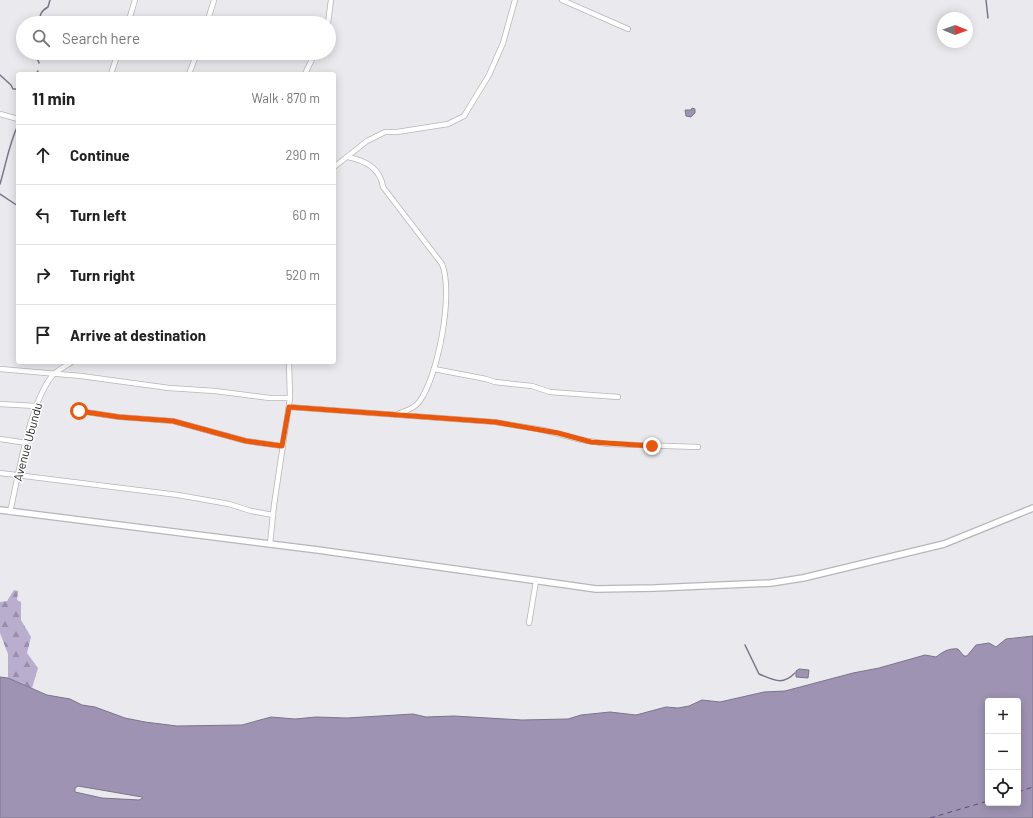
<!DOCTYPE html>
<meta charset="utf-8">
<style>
body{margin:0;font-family:Barlow,sans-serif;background:#f6f6f6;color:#222}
.controls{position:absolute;right:12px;bottom:12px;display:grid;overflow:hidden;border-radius:4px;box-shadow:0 2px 10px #0003}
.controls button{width:36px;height:36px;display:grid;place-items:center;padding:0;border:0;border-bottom:1px solid #e0e0e0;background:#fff;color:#222;font:20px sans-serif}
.compass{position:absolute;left:937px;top:12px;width:36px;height:36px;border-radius:50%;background:#fff;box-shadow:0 2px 10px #0003;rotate:91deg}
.stop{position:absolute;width:12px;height:12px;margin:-9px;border:3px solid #ea580c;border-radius:50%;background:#fff}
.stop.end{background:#ea580c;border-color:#fff;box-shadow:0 1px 4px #0008}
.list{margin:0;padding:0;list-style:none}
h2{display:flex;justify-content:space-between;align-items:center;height:52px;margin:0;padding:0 16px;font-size:17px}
h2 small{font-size:13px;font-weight:400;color:#767676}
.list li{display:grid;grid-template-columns:26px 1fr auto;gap:12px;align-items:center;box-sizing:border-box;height:60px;padding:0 16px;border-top:1px solid #e0e0e0}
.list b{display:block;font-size:15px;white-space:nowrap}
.list em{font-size:13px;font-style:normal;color:#767676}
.icon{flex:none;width:22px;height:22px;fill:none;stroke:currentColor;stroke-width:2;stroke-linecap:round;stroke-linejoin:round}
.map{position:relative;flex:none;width:1033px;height:818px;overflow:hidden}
.search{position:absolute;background:#fff;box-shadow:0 2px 10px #0003;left:16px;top:16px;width:320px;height:44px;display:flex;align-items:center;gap:10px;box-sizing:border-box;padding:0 14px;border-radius:22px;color:#767676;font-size:15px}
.panel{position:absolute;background:#fff;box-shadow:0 2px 10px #0003;left:16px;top:72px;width:320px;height:292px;border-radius:4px}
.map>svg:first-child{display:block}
.forest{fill:url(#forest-firs)}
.water{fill:#9e93b2;stroke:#7c748a;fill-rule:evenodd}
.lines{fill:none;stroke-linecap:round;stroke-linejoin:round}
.stream{stroke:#7c748a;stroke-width:1.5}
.ferry{stroke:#5e4c7b;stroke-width:1;stroke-dasharray:5 4;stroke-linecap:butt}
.minor-casing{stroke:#b7b5b9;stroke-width:6}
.tertiary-casing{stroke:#b7b5b9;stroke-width:8}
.minor{stroke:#fff;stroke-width:4.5}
.tertiary{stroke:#fff;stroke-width:5.5}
.route{stroke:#ea580c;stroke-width:5}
.labels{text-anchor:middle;stroke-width:3;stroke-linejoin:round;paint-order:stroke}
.street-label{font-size:12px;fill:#2b2a2c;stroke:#fff}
</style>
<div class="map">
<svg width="1033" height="818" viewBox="0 0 1033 818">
<defs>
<pattern id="forest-firs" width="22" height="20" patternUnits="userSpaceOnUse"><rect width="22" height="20" fill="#baaecf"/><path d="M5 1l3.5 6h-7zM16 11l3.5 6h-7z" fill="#978ea8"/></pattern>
</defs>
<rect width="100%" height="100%" fill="#eae9ed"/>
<polygon class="forest" points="14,590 18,591 17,600 21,602 21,620 31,637 27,653 38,668 32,688 8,678 8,654 0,633 0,602 7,601"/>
<g class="water">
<polygon points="692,108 695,109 695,113 691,117 686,116 685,110 691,110"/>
<path d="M1033 636V818H0V677L8 678 47 695 70 699 82 705 95 707 125 718 145 722 177 726 242 725 271 717 295 719 316 717 347 718 413 714 426 717 454 716 522 720 568 719 581 715 610 712 636 715 666 707 678 708 689 706 702 700 720 702 764 692 785 691 853 673 879 668 925 655 936 657C943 652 948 648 958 649L964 656H967L976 645 989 643 996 647 1006 639ZM988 701H1018V803H988ZM78 786 142 797 143 798 139 800 102 798 75 792V788Z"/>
<polygon points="799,669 809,670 808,678 796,677 796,671"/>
</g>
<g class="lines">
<g class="stream">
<polyline points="986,0 988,18"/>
<path d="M40 23C39 15 41 11 48 7L50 0"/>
<polyline points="35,53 39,63"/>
<polyline points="36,74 38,71"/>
<polyline points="0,75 11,85 13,89 18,89"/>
<path d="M0 184C6 164 9 144 18 125"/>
<polyline points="0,194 18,206"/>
<path d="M745 645 759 674C774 680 782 686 795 673"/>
</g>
<g class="ferry">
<polyline points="1018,792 1033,787"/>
<polyline points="930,818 988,801"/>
</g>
<g class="minor-casing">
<g id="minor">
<polyline points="562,0 628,29"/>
<polyline points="128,23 135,0"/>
<polyline points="207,23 214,0"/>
<polyline points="328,23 331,0"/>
<polyline points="111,74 118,53"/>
<polyline points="189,74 197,53"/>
<polyline points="305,74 315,53"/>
<polyline points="0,114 18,119"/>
<path d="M348 157C366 161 380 168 383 187L442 264C454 293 438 377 419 402 414 409 405 411 398 414"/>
<polyline points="334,167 367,141 385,132 397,132 448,124 464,116 489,75 503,43 515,0"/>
<polyline points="0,369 81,376 169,388 215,391 270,398 290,398"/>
<polyline points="434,369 486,379 495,382 532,386 550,392 618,397"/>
<polyline points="0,404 36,406"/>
<polyline points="289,407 495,422 543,430 582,440 608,444 698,447"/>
<polyline points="79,411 119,417 173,421 246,441 282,446"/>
<polyline points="0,439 27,443"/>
<polyline points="0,473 178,495 229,504 251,511 273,515"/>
<path d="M10 512C19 474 29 405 52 376 57 370 66 366 72 362"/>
<polyline points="270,544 274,505 290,398 289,362"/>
<polyline points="529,623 536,581"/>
</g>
</g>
<g class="tertiary-casing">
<polyline id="tertiary" points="0,510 318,550 568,585 596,589 655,588 771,583 803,578 944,544 1033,508"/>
</g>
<use href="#minor" class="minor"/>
<use href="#tertiary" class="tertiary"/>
</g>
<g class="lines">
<polyline class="route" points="79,411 119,417 173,421 246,441 282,446 289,407 495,422 558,433 591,442 652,446"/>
</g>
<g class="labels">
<g class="street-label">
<text transform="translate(28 442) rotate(-75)" y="4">Avenue Ubundu</text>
</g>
</g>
</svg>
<div class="controls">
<button>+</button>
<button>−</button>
<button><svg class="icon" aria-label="locate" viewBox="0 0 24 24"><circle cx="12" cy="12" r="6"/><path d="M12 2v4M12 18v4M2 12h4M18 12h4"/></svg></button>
</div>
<svg class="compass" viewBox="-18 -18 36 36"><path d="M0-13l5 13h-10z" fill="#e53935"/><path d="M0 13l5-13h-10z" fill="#767676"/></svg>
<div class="stop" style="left:79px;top:411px"></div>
<div class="stop end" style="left:652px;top:446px"></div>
<div class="search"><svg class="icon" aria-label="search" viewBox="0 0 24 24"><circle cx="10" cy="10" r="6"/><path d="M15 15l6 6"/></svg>Search here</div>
<section class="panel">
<h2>11 min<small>Walk · 870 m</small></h2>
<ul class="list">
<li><svg class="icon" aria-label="ahead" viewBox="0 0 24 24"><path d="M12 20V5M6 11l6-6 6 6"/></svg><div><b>Continue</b></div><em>290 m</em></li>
<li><svg class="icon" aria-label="left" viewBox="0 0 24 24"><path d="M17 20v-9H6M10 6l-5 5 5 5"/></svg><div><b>Turn left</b></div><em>60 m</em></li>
<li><svg class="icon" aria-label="right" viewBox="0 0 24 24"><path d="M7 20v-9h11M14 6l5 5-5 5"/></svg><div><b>Turn right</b></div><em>520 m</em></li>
<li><svg class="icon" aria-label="arrive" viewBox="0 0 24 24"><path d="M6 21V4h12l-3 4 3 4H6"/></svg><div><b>Arrive at destination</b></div></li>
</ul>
</section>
</div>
